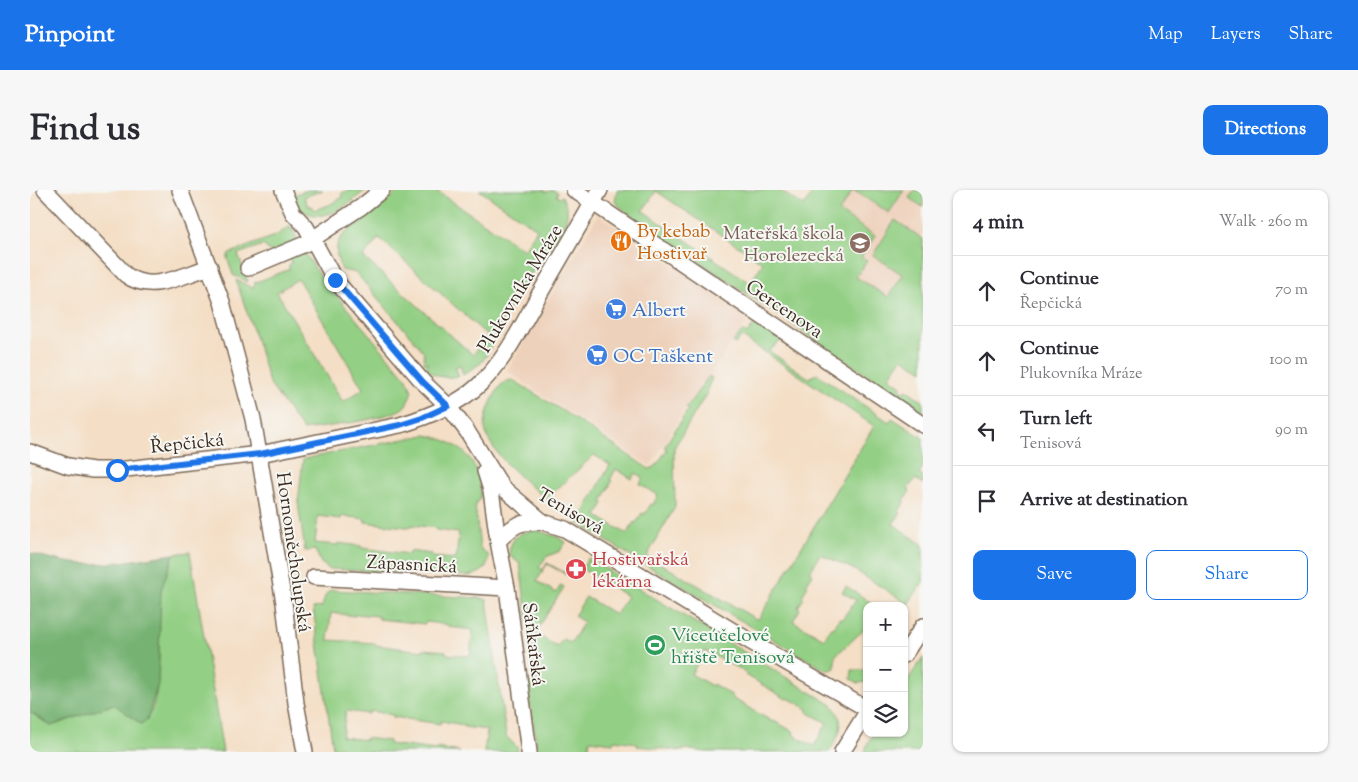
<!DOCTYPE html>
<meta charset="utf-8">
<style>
body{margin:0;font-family:"Sorts Mill Goudy",serif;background:#f7f7f7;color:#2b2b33}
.controls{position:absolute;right:15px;bottom:15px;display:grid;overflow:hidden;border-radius:10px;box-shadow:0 1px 4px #0004}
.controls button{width:45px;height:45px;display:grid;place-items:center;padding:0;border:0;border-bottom:1px solid #e1e1e2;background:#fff;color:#2b2b33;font:25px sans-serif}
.stop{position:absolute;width:15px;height:15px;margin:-11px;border:4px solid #1a73e8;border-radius:50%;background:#fff}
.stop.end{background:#1a73e8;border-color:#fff;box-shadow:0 1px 5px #0008}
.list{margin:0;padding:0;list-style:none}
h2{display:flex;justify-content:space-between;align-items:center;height:65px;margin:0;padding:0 20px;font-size:21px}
h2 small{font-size:16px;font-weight:400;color:#7c7c81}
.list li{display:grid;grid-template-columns:32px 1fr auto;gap:15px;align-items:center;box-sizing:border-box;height:70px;padding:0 20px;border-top:1px solid #e1e1e2}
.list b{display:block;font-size:19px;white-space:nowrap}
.list p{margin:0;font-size:16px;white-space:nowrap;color:#7c7c81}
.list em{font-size:16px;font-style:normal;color:#7c7c81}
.actions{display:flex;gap:10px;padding:15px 20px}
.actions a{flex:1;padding:11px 0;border:1px solid #1a73e8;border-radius:10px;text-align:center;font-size:18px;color:#1a73e8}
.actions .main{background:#1a73e8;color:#fff}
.icon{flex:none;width:28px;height:28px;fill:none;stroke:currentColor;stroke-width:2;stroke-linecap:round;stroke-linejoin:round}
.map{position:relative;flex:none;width:893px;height:562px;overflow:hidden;border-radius:10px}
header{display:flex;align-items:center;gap:30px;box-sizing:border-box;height:70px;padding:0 25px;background:#1a73e8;color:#fff}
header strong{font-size:24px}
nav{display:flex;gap:28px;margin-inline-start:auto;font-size:18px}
.intro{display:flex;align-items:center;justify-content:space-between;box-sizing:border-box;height:120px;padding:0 30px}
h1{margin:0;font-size:35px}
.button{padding:12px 22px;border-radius:10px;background:#1a73e8;color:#fff;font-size:18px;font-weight:700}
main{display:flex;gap:30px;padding:0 30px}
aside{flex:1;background:#fff;border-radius:10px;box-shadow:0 1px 4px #0004}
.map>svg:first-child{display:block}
.built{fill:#eed1bb}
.green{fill:#93cf84;stroke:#677c51;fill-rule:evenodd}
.forest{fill:#76b272;stroke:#586e48}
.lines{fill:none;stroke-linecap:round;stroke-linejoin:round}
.minor-casing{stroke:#7c6958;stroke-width:18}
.minor{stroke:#fff;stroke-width:15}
.route{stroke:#1a73e8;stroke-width:6}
.labels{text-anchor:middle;stroke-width:4;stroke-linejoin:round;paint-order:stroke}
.food-label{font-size:19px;fill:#c56008;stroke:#f6f6f2;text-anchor:start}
.education-label{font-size:19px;fill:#785e54;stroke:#f6f6f2;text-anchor:end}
.street-label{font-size:19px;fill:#3b2a1e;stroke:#f6f6f2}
.shop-label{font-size:19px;fill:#366cbe;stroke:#f6f6f2;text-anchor:start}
.health-label{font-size:19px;fill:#be3a42;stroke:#f6f6f2;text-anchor:start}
.leisure-label{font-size:19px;fill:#27864d;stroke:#f6f6f2;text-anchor:start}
</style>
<header>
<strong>Pinpoint</strong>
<nav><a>Map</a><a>Layers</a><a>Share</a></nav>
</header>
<div class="intro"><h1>Find us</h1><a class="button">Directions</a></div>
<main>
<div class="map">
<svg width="893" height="562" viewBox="0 0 893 562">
<rect width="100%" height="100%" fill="#f6f6f2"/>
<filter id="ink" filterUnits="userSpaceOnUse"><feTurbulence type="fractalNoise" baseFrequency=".02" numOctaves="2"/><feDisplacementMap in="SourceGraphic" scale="10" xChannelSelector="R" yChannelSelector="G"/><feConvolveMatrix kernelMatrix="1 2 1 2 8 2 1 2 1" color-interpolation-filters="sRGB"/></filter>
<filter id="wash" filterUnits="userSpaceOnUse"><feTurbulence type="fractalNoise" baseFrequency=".0096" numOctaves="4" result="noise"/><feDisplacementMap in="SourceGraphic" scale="20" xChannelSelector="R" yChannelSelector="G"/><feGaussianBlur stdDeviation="1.12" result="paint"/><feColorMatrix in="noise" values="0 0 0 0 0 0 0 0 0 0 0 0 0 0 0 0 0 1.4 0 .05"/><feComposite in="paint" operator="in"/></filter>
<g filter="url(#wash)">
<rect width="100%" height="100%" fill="#f4dec5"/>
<g class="built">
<polygon points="801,0 893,0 893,114 841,180"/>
<polygon points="568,25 721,127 656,218 620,276 477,181"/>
</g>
<g class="green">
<path d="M278 0H293L274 7 278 16H281L284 20 299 15 313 7 311 4 318 0H336C317 15 294 36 270 19L263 5Z"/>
<path d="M369 0H405L494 60 507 39 449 0H514L516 2 524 0 528 3 526 5 529 8 532 6 537 18V26L535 34 522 55 492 96 468 137 457 165 451 173 433 185 430 175 425 177 429 186C414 189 405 187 394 177H397L398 173H394V162L326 83 312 80C297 50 315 43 336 28 348 20 359 10 369 0ZM349 48 459 147 453 153 455 155 451 160 448 158 443 165 333 67Z"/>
<path d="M587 0H749L774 16 784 0H823L809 22 845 46 831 67 837 70 826 87 858 107 873 85 843 65 865 30 893 49V181L872 168 859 187 871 196 870 198 875 202 877 200 893 211V223L596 22 585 12ZM626 1 733 73 720 93 613 21Z"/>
<polygon points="823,0 874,0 859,23"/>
<polygon points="884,0 893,0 893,17 879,8"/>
<path d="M259 37 262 39 273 60 294 91 377 189 382 201C380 206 378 214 373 218 358 229 294 237 273 240L239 193 228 155 206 90 223 98 225 95 224 93 260 79 258 77 262 72 257 67 250 70 233 55 208 64 218 92 203 85 197 67H199L198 64 247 45ZM268 89 333 199 313 212 247 102Z"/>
<path d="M729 132 755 147 739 161 779 188 787 184 859 232 862 228 893 248V277L889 284 893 287V294L885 289 878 299 880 301 874 310 875 312 869 321 871 323 863 334 893 355V392L878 414 823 379 790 364 780 382 783 384 776 395 778 396 772 406 774 408 768 417 770 419 763 431 794 449 801 437 804 438 809 428 812 429 826 410 812 402 816 396 846 416H837V437L805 466V478C800 481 797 481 792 478L604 368 548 333 580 275 564 265 516 309C498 294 455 260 455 236 455 226 460 214 464 206 469 198 472 190 483 190L533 221 619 279 625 277 637 260 635 256 658 220 656 218 679 186 682 188 677 200 678 201 644 258 645 317 617 366 728 430 844 236 711 146 706 154 703 152 712 141 717 144 723 136ZM586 279 602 289 605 283 613 288 610 294 628 305 623 315 621 314 615 324 612 323 606 333 604 332 597 344 567 326 574 313 572 312 582 291 580 290Z"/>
<path d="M395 245C415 248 437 258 446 279 449 287 450 298 451 306L445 316 450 358 459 366C457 380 451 384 437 386L299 379 291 373 285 360 275 361 268 313 273 269ZM288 326 311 329 312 326 335 329V332L376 337H382V335L406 338V340L429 343 426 369 402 367V364L379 361V364L332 358 331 356 308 353V355L285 353Z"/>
<path d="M505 340 525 346 536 352 530 361 516 367 509 377 513 380 517 373 537 384 544 372 553 377 558 368 802 515C817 533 810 544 799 562H677L654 559V561L607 556V553L584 550 583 553 560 550 558 562H508L497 497 505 487 490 374 479 365C481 347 487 343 505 340ZM517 374 537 385 544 374 597 406 586 425 556 407 544 426 554 432 541 453 533 449 527 457 505 443 534 397 531 395 526 403 507 391ZM675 461 717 483 716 485 756 509 758 508 778 519 777 522 797 533 784 556 763 545 764 542 744 531 743 532 702 508 703 506 683 494 682 496 661 484Z"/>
<path d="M160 362 193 562H0V522L21 536 84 514 111 534C138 517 125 430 131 400 134 388 140 375 144 364Z"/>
<path d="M302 400 451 408 457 410 476 546 487 557 488 562H454L457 540 434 537V535L411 531 410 534 363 527V525L340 521 339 524 316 521 312 547 336 550V548L359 551V554L406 560 407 558 430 562H314L312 557 303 558 283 418 292 417C294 410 295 402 302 400ZM301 423 325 426V424L348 426V429L395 434 396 432 419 435V437L443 440 440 466 416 464V461L393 459 392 461 345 455V453L298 450Z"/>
<polygon points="893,467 893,562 835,562 838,552 844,543 874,543 874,496"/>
<polygon points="822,480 837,480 837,492 828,493 821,489"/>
</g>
<path class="forest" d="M0 363C19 368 38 374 58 374 87 374 116 368 144 364L131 400 128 494 117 530 111 534 84 514 21 536 0 522Z"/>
</g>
<g filter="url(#ink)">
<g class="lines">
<g class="minor-casing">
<g id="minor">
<path d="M15 0 96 85C121 104 153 85 180 77"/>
<polyline points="150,0 192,112 223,229 254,413 266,513 275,562"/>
<polyline points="253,0 263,23 276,37 305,90 393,192 418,216 437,241 472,297 513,332 535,339 721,452 837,519"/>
<polyline points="544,0 893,235"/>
<polyline points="218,78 275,54 331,17 352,0"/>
<path d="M0 262 38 276 63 280H87L230 264 370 235C397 227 426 216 448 196 475 171 491 137 509 105 529 70 550 35 570 0"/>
<polyline points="455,281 461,300 468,351 477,398 499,562"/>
<path d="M468 351C486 333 488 332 513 332"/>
<polyline points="284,387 477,398"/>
<polyline points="874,465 893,436"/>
<polyline points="812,562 837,522"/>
</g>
</g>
<use href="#minor" class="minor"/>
</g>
</g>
<g class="lines" filter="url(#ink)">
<polyline class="route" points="87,280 230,264 370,235 392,228 418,216 393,192 305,90"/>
</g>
<defs>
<g id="restaurant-disc" transform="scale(1.125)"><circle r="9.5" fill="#e8710a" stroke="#f6f6f2"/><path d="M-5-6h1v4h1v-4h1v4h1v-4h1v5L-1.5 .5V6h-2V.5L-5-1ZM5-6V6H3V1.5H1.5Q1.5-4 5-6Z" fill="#fff"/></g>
<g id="school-disc" transform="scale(1.125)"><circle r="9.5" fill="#8d6e63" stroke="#f6f6f2"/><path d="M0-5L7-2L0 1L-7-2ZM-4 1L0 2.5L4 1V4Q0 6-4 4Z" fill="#fff"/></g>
<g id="supermarket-disc" transform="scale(1.125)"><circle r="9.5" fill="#3f7fe0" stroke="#f6f6f2"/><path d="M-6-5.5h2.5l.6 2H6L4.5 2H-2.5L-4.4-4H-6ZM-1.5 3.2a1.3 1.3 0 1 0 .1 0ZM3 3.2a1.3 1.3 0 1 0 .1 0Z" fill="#fff"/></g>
<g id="pharmacy-disc" transform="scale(1.125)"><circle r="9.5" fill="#e0444e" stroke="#f6f6f2"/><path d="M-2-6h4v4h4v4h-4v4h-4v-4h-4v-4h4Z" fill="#fff"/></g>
<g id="stadium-disc" transform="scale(1.125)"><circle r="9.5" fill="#2e9e5b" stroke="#f6f6f2"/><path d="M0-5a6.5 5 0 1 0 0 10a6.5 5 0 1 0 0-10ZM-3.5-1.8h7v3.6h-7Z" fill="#fff"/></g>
</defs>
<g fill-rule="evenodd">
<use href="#restaurant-disc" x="591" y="51"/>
<use href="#school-disc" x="830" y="53"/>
<use href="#supermarket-disc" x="586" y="119"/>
<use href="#supermarket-disc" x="567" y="165"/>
<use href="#pharmacy-disc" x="546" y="379"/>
<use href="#stadium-disc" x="625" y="455"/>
</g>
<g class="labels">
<g class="food-label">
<text x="607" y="47">By kebab<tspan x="607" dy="22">Hostivař</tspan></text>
</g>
<g class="education-label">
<text x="814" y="49">Mateřská škola<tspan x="814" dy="22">Horolezecká</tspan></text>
</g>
<g class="street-label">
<text transform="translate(489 98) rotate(-59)" y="7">Plukovníka Mráze</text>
<text transform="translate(755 118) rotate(34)" y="7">Gercenova</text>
<text transform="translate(157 252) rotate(-6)" y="7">Řepčická</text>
<text transform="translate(541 320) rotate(30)" y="7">Tenisová</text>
<text transform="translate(265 362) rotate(82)" y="7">Hornoměcholupská</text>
<text transform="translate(382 373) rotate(3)" y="7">Zápasnická</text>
<text transform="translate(505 454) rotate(83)" y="7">Sáňkařská</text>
</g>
<g class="shop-label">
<text x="602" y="126">Albert</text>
<text x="583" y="172">OC Taškent</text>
</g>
<g class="health-label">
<text x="562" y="375">Hostivařská<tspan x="562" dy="22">lékárna</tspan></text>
</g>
<g class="leisure-label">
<text x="641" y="451">Víceúčelové<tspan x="641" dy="22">hřiště Tenisová</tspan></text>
</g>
</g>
</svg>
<div class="controls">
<button>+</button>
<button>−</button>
<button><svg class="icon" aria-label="layers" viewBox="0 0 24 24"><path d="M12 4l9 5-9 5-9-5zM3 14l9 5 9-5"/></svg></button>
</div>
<div class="stop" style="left:87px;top:280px"></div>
<div class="stop end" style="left:305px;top:90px"></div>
</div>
<aside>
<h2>4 min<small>Walk · 260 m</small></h2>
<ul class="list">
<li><svg class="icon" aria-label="ahead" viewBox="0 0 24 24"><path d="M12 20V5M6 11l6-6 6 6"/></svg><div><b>Continue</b><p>Řepčická</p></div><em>70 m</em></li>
<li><svg class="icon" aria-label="ahead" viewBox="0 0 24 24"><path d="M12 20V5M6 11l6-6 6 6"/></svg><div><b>Continue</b><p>Plukovníka Mráze</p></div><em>100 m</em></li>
<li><svg class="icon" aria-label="left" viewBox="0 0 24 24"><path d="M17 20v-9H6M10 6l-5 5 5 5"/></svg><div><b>Turn left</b><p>Tenisová</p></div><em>90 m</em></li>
<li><svg class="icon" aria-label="arrive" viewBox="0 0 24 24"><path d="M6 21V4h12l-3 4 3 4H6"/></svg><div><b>Arrive at destination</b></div></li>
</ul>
<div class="actions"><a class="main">Save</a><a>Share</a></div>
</aside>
</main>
